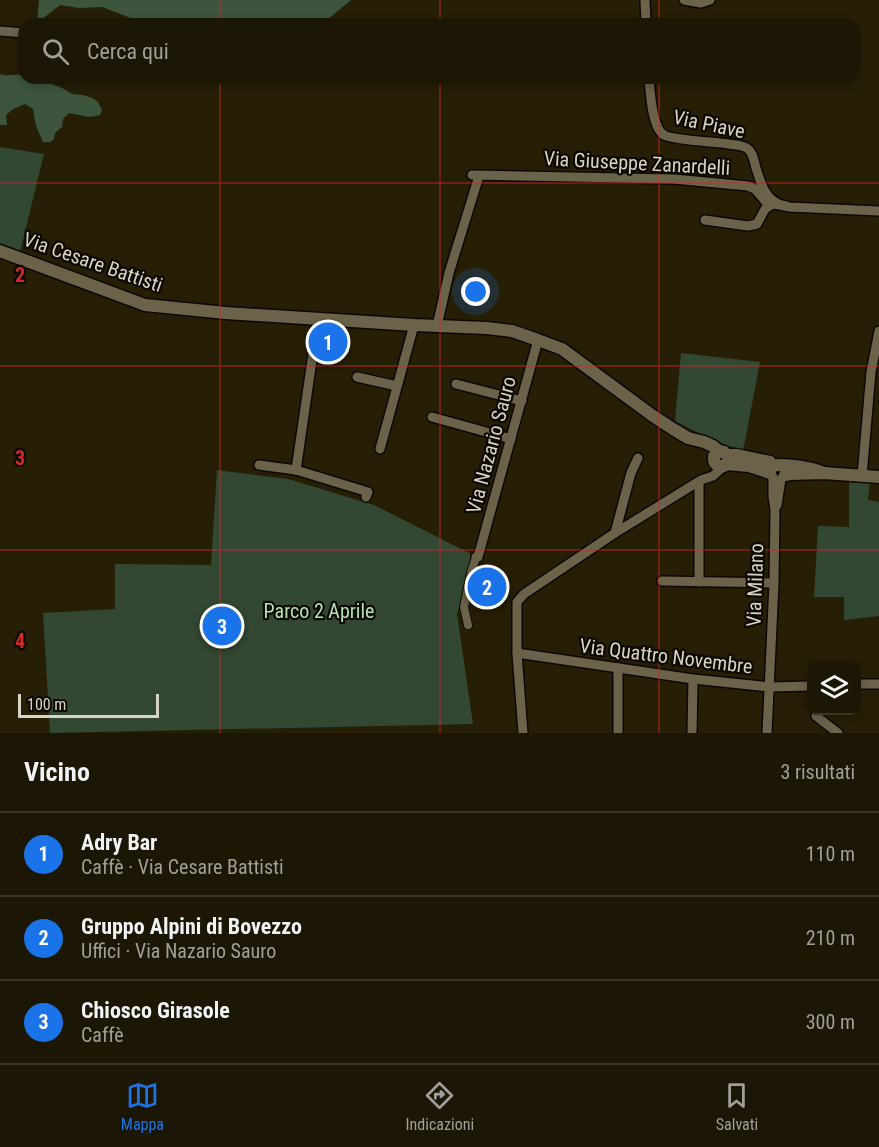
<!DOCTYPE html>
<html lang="it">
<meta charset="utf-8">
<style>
body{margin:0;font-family:"Roboto Condensed",sans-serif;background:#292413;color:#f1f3f6}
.controls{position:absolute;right:18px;bottom:18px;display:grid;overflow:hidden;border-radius:12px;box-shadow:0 3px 9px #0003}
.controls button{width:54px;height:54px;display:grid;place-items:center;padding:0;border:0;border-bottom:2px solid #3a3626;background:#1c1704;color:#f1f3f6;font:30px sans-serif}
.scale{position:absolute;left:18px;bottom:15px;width:141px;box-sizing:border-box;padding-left:6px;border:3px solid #d8d3c5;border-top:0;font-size:16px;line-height:21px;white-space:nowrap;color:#d8d3c5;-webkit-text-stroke:4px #0c0902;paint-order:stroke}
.you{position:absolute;left:476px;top:292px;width:21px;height:21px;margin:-15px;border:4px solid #fff;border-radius:50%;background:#1a73e8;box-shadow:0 0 0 9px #1a73e833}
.badge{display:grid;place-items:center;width:39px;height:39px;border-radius:50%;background:#1a73e8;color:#fff;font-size:20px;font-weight:700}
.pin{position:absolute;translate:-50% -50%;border:3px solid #fff;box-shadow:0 2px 6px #0006}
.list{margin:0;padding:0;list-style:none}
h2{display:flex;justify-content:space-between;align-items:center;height:78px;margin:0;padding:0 24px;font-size:26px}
h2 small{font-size:20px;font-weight:400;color:#a09f9a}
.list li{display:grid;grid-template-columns:39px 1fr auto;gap:18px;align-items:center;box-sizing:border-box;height:84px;padding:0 24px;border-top:2px solid #3a3626}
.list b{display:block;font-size:22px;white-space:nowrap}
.list p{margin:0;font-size:20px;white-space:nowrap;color:#a09f9a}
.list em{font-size:20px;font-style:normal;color:#a09f9a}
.icon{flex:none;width:33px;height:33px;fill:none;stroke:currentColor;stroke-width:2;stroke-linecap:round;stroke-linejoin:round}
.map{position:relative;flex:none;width:879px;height:733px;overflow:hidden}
.search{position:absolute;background:#1c1704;box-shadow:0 3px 9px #0003;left:18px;right:18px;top:18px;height:66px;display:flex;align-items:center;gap:15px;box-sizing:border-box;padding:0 21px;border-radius:18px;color:#a09f9a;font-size:22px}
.sheet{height:330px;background:#1c1704}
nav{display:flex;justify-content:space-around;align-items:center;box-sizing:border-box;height:84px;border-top:2px solid #3a3626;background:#1c1704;font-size:16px;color:#a09f9a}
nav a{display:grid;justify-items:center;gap:3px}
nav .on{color:#1a73e8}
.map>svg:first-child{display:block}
.green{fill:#324832}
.forest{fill:#3c553c}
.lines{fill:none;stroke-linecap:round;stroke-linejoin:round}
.pedestrian-casing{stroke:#0f0800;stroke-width:10}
.minor-casing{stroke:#0f0800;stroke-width:12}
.tertiary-casing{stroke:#0f0800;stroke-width:15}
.pedestrian{stroke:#6b6349;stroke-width:8}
.minor{stroke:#6b6349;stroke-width:9}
.tertiary{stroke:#6b6349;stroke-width:12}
.grid{fill:none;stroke:#d62828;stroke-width:1.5;stroke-opacity:0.55}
.labels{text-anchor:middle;stroke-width:4.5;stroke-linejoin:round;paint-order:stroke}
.street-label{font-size:20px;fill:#d8d3c5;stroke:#0c0902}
.park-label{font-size:20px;fill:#b2e1b2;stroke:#0c0902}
.grid-label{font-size:20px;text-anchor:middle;font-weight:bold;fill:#d62828;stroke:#0c0902;stroke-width:4.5;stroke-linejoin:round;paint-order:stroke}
</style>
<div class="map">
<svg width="879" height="733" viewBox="0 0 879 733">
<rect width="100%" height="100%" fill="#261f06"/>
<g class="green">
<polygon points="0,147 44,154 20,252 0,245"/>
<polygon points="681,353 760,362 743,451 710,439 675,421"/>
<polygon points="217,470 288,479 374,505 475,556 457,614 473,724 50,733 43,613 115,609 115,564 211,565"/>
<polygon points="849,480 870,481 868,500 879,502 879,616 844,620 844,597 814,597 818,526 849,527"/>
</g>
<g class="forest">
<polygon points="39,0 351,0 322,24 146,24 102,7 79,8 60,5 37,23"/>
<path d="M0 74C8 77 15 73 24 76V78H31L44 83H49L62 88 72 94 83 95 92 98 98 102 102 110 100 115 90 117 69 113 63 119 62 127 55 133 54 139 50 142H43L36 126 33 109 25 104 13 109 6 115 7 125H0Z"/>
</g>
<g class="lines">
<g class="pedestrian-casing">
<polyline id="pedestrian" points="468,625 464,607 471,573 476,557"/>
</g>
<g class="minor-casing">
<g id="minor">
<polyline points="645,0 646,24"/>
<polyline points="684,0 701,3 710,0"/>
<polyline points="0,31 24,33"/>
<path d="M649 78C650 91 652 128 664 135 672 140 715 142 728 144 734 145 745 145 749 150 754 155 754 162 756 168 762 187 766 203 789 207L879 211"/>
<polyline points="472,175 674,179 748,186 755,189 767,203 786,206"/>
<polyline points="705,220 748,226 757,224 765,209 771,205"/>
<polyline points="437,326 449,273 479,176"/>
<polyline points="357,377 397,386"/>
<polyline points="456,384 522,401"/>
<polyline points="432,417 511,439"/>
<polyline points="380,449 414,325"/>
<polyline points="259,465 296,470 368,492 366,497"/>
<polyline points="296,470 318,319"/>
<polyline points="862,476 871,372 879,331"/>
<polyline points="699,482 699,582"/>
<polyline points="777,505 781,479"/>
<polyline points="615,533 631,473 638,458"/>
<polyline points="476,557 478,557 538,340"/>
<polyline points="662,581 774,583"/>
<polyline points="517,653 693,679 770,687 812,686"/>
<polyline points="856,684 879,684"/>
<polyline points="816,716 838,733"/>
<polyline points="523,733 517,653 517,602 524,594 615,533 701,480 713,476 724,466"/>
<polyline points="618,733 618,668"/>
<polyline points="692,733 693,679"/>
<polyline points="767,733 774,583 775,510 773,496 773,477"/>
</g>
</g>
<g class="tertiary-casing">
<g id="tertiary">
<path d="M0 251 145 305 226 313 414 325 486 328 512 331 538 340 562 349 653 416 673 429 688 438 704 442 713 446 719 451 724 452 727 455H736L770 462 773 466C784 463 813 468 824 473"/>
<path d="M719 451 714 456C713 463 717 467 724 466L728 461V458"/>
<polyline points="726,464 749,466 770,473"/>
<polyline points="785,475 790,474 824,473 879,477"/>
</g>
</g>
<use href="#pedestrian" class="pedestrian"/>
<use href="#minor" class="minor"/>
<use href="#tertiary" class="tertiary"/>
</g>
<path class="grid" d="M220 0V24M440 0V24M659 0V24M220 78V733M440 78V733M659 78V733M0 183H879M0 366H879M0 550H879"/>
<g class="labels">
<g class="street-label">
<text transform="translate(709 124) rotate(12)" y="7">Via Piave</text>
<text transform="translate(637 163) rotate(3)" y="7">Via Giuseppe Zanardelli</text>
<text transform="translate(93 262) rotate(19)" y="7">Via Cesare Battisti</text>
<text transform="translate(491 445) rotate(-75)" y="7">Via Nazario Sauro</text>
<text transform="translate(755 585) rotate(-88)" y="7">Via Milano</text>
<text transform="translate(666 656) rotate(7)" y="7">Via Quattro Novembre</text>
</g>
<g class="park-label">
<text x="319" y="618">Parco 2 Aprile</text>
</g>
</g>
<g class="grid-label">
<text x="20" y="282">2</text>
<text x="20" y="465">3</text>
<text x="20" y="648">4</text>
</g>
</svg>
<div class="controls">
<button><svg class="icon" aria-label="layers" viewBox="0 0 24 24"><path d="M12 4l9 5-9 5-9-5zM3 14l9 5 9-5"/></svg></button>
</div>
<div class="scale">100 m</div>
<div class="you"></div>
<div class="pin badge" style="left:328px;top:342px">1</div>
<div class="pin badge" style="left:487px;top:587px">2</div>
<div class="pin badge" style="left:222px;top:626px">3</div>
<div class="search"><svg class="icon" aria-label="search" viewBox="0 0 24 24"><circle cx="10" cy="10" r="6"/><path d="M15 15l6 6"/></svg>Cerca qui</div>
</div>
<section class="sheet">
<h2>Vicino<small>3 risultati</small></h2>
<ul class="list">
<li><span class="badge">1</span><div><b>Adry Bar</b><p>Caffè · Via Cesare Battisti</p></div><em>110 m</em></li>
<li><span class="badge">2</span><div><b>Gruppo Alpini di Bovezzo</b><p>Uffici · Via Nazario Sauro</p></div><em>210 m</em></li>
<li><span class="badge">3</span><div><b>Chiosco Girasole</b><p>Caffè</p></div><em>300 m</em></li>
</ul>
</section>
<nav>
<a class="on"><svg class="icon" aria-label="map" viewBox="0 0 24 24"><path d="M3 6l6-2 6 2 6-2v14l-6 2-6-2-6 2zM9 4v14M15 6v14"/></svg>Mappa</a>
<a><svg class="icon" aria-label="directions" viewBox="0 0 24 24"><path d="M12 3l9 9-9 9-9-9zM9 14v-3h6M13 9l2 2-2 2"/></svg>Indicazioni</a>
<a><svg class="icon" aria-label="saved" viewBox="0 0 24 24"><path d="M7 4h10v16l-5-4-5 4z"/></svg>Salvati</a>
</nav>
